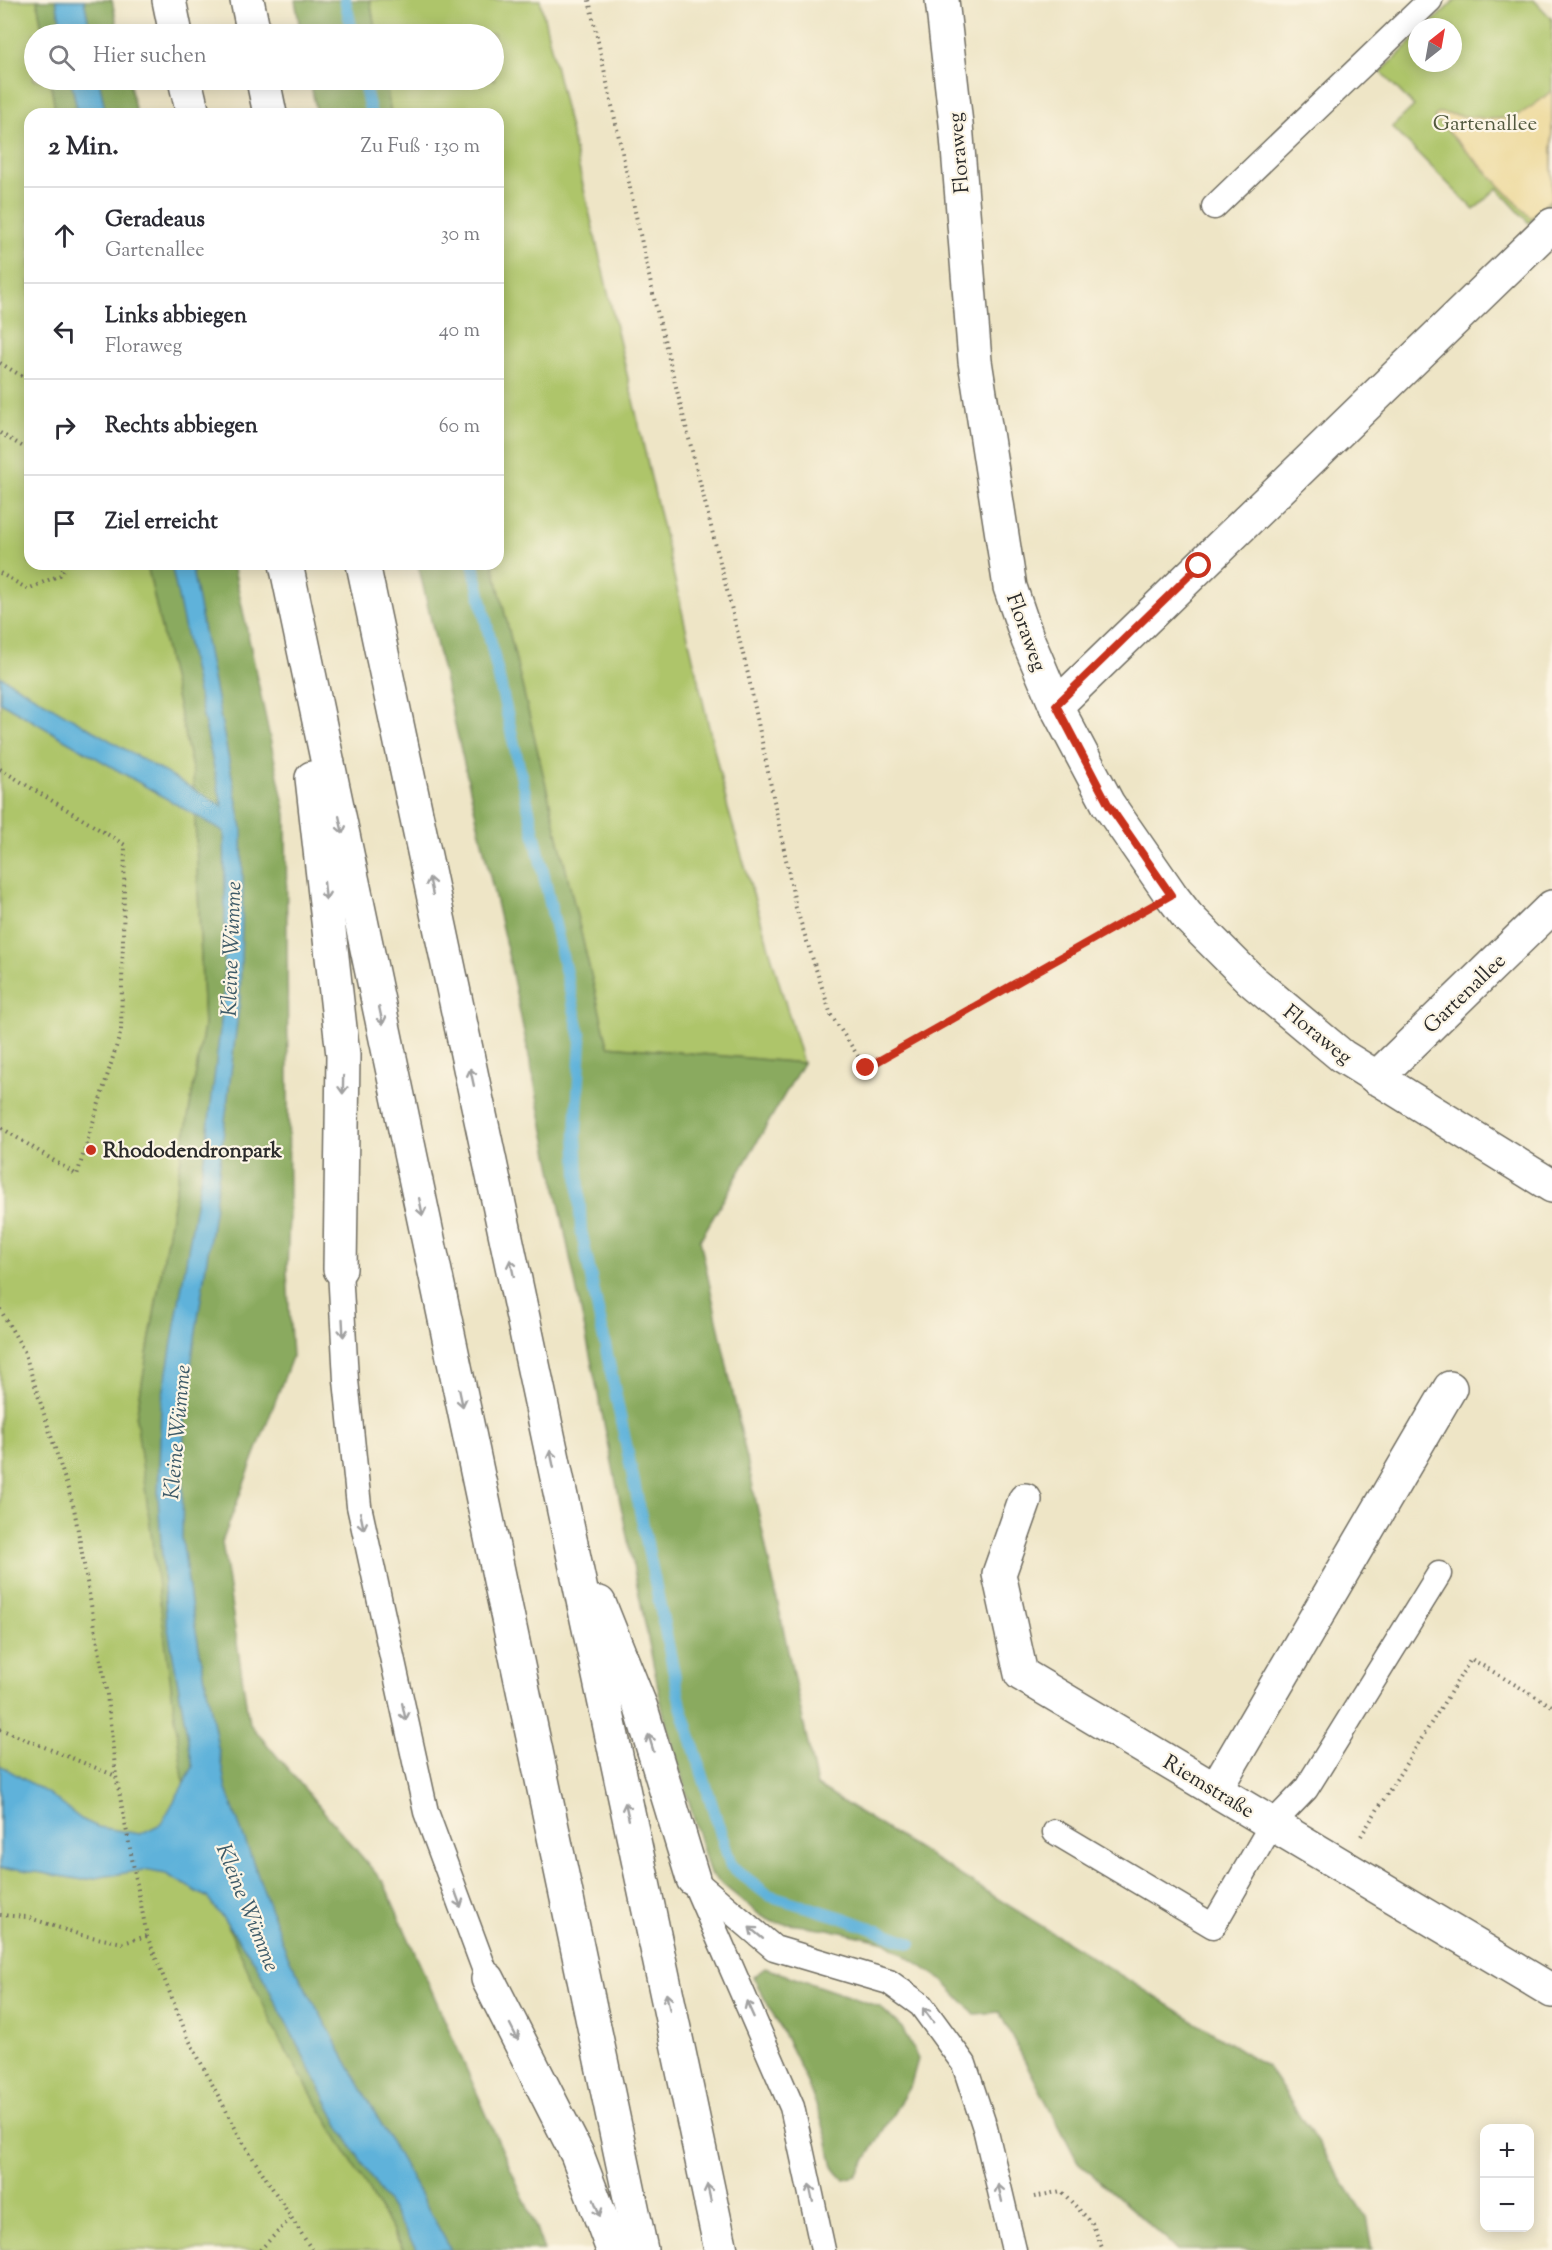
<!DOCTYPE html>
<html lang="de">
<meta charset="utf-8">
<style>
body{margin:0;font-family:"Sorts Mill Goudy",serif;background:#f2f2f3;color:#2b2b33}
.controls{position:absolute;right:18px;bottom:18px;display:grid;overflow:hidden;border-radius:12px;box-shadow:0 3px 15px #0003}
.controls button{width:54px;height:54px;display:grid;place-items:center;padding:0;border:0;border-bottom:2px solid #e1e1e2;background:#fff;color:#2b2b33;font:30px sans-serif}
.compass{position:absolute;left:1408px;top:18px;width:54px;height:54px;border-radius:50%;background:#fff;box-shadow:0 3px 15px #0003;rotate:31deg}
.stop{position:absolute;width:18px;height:18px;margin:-14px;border:4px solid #c8321e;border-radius:50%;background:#fff}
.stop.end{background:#c8321e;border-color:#fff;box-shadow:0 2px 6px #0008}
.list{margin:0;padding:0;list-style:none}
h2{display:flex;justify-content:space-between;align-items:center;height:78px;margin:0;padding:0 24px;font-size:26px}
h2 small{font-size:20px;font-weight:400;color:#7c7c81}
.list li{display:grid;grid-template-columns:39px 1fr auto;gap:18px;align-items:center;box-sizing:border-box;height:96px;padding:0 24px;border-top:2px solid #e1e1e2}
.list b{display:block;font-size:22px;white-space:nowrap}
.list p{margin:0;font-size:20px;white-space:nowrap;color:#7c7c81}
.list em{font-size:20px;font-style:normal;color:#7c7c81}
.icon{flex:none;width:33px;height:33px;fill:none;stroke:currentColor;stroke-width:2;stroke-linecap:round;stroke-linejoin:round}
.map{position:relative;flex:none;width:1552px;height:2250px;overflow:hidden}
.search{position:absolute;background:#fff;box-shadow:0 3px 15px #0003;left:24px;top:24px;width:480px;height:66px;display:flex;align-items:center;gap:15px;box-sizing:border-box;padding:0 21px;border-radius:33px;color:#7c7c81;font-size:22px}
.panel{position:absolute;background:#fff;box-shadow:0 3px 15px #0003;left:24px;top:108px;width:480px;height:462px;border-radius:18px}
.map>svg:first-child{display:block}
.green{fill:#aec56a;stroke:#6c784a;stroke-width:1.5}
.forest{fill:#8aaa5e;stroke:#5a6a44;stroke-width:1.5}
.sand{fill:#eeda9e;stroke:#8c8264;stroke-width:1.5}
.water{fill:#5eb2da;stroke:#446e82;stroke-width:1.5}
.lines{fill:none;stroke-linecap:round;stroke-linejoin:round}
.stream{stroke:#5eb2da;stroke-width:12}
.service-casing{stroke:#6f6c61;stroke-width:27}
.pedestrian-casing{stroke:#6f6c61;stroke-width:36}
.minor-casing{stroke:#6f6c61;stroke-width:36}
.motorway-casing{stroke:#6f6c61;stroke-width:36}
.path{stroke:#6f6c61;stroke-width:4;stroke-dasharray:1.5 4.5;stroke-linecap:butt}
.service{stroke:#fff;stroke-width:24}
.pedestrian{stroke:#fff;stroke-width:33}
.minor{stroke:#fff;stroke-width:33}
.motorway{stroke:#fff;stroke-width:33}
.oneway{stroke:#a0a0a0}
.route{stroke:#c8321e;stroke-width:8}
.poi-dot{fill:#c8321e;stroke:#fcf5e5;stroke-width:2}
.labels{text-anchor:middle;stroke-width:4.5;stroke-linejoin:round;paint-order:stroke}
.park-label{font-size:21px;fill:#52593e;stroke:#fcf5e5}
.street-label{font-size:21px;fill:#2b2b2b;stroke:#fcf5e5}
.poi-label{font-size:21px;font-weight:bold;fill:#2b2b2b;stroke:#fcf5e5;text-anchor:start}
.water-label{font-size:22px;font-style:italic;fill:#3d5a68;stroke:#fcf5e5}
</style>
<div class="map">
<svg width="1552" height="2250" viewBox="0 0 1552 2250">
<rect width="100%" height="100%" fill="#fcf5e5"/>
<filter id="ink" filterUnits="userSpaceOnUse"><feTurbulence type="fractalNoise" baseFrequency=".0167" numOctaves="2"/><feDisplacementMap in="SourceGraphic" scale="12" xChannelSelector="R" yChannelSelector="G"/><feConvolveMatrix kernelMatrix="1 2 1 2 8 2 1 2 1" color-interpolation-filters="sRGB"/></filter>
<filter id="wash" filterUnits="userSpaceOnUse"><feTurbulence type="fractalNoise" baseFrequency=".008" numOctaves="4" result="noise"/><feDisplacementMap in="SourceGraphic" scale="24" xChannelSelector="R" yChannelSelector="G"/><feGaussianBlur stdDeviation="1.35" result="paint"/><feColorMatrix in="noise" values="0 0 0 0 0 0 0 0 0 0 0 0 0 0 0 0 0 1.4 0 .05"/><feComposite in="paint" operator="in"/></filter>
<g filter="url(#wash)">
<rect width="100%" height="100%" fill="#eee5c6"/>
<g class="green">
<polygon points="0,0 37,0 43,34 34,34 34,80 50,80 56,114 30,114 30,564 147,564 193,773 204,1026 136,1418 394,2235 404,2250 0,2250"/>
<polygon points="370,0 540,0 728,809 803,1063 608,1046 493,564 498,564 498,114 391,114 385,80 494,80 494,34 376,34"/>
<polygon points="1455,0 1534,0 1552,19 1552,201 1529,223 1497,188 1474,210 1392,127 1414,106 1381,72 1417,37 1417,63 1453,63 1453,27 1427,27"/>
</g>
<g class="forest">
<polygon points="37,0 112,0 119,34 43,34"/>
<polygon points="295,0 370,0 376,34 301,34"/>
<polygon points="50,80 129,80 136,114 56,114"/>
<polygon points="310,80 385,80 391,114 317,114"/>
<polygon points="147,564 233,564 286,814 289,1213 287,1272 292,1357 222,1542 249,1723 384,1883 531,2215 544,2250 404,2250 280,2041 192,1847 136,1418 204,1026 193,773"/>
<polygon points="418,564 493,564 608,1046 803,1063 700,1240 817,1786 1268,2067 1366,2217 1372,2250 1178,2250 1078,2162 999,2012 975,2014 942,1980 885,1942 828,1929 773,1922 760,1915 710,1874 663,1712 508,954"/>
<path d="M765 1968 880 2007 902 2028 918 2059 911 2084 856 2176 844 2179C828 2166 832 2157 827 2138 811 2081 781 2029 753 1977Z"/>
</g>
<path class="sand" d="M1552 90V198L1531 218 1434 117 1439 113C1458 115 1494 122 1512 117 1523 114 1543 99 1552 90Z"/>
<g class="water">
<polygon points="56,0 84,0 91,34 63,34"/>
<polygon points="71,80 99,80 106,114 78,114"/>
<polygon points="171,564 191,564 242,828 243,887 240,998 214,1212 184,1412 182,1538 192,1610 226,1789 287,1954 451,2250 417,2250 342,2131 255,1962 208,1898 166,1874 143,1870 83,1880 18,1869 0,1869 0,1765 49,1794 81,1819 98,1827 140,1834 161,1824 193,1767 166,1618 158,1497 161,1406 206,1146 224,996 225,889 224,832 0,702 0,676 222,806"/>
</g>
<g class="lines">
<g class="stream">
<polyline points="345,0 353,34"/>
<polyline points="363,80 371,114"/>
<polyline points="473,564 581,1039 576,1133 581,1230 681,1706 731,1866 768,1895 843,1918 911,1943"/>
</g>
</g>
</g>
<g filter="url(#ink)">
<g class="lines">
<g class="service-casing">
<g id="service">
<polyline points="1214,207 1430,0"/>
<polyline points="340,1269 346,1380 359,1506 426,1812 488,1979"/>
<polyline points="1055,1832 1213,1926 1272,1824 1306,1789 1439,1574"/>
<polyline points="693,1879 774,1948 889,1982 921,2005 964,2064 985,2128 1014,2250"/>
<polyline points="695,1884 792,2107 823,2250"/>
</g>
</g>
<g class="pedestrian-casing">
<polyline id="pedestrian" points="1215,1790 1450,1388"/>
</g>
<g class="minor-casing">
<g id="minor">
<polyline points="942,0 956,124 975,361 1010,587 1028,640 1056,706 1108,804 1171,895 1188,917 1251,980 1342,1056 1552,1186"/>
<polyline points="1056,706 1552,225"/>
<polyline points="1376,1078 1552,907"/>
<polyline points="1025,1500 999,1574 1021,1674 1552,1991"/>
</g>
</g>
<g class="motorway-casing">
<g id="motorway">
<polyline points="169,0 176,34"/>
<polyline points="247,0 254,34"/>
<polyline points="185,80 193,114"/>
<polyline points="263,80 270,114"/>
<polyline points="286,564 641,2250"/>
<polyline points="363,564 721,2250"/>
<polyline points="312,778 343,1055 340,1269"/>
<polyline points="599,1603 641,1708 693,1879"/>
<polyline points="488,1979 577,2154 613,2250"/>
</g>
</g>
<g class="path">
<polyline points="589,0 655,303 748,674 796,908 831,1015 866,1068 1139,913"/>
<polyline points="0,363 30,381"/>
<polyline points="0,433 30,451"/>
<polyline points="0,573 28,589 60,575 66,564"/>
<polyline points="0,769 125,845 121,1031 77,1175 0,1127"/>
<polyline points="0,1309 24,1351 74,1508 107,1695 116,1776"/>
<polyline points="0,1729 116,1776 147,1936 188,2038 242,2141 312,2250"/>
<polyline points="1361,1836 1471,1659 1552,1706"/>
<polyline points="0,1915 27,1917 81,1935 123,1943 147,1936"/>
<polyline points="1034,2197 1061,2191 1092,2223 1103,2250"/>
<polyline points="260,2250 292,2217"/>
</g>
<use href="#service" class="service"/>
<use href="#pedestrian" class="pedestrian"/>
<use href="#minor" class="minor"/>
<use href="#motorway" class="motorway"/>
</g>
<defs><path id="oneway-shaft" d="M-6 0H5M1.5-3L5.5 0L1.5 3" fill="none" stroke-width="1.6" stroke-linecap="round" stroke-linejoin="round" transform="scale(1.5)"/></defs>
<g class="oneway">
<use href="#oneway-shaft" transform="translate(341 825) rotate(78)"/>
<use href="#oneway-shaft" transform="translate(431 886) rotate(-102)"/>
<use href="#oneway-shaft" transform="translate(325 891) rotate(84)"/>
<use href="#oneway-shaft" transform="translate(381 1016) rotate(78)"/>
<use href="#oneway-shaft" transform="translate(472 1077) rotate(-102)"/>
<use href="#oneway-shaft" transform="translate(343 1085) rotate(91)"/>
<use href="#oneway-shaft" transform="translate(421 1207) rotate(78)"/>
<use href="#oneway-shaft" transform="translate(512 1268) rotate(-102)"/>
<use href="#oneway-shaft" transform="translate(343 1328) rotate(87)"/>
<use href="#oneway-shaft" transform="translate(461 1398) rotate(78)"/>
<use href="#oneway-shaft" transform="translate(552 1459) rotate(-102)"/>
<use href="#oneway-shaft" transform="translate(362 1521) rotate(78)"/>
<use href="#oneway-shaft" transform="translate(404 1712) rotate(78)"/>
<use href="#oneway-shaft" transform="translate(651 1743) rotate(-107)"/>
<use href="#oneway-shaft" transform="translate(627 1811) rotate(-102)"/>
<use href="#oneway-shaft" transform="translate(458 1899) rotate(70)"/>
<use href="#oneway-shaft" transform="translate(756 1933) rotate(-140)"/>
<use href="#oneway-shaft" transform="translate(668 2002) rotate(-102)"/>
<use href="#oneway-shaft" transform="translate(750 2009) rotate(-114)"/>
<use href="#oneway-shaft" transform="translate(928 2015) rotate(-126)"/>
<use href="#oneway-shaft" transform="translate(514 2032) rotate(63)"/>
<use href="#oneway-shaft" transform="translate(709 2193) rotate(-102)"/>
<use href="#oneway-shaft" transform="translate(811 2193) rotate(-102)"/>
<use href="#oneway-shaft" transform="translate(1000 2193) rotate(-103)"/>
<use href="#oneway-shaft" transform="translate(597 2208) rotate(69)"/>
</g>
</g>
<g class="lines" filter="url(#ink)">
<polyline class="route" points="866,1068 1171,895 1108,804 1056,705 1199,566"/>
</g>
<circle class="poi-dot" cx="91" cy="1150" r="6"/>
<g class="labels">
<g class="park-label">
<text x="1485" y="130">Gartenallee</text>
</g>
<g class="street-label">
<text transform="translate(958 153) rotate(-95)" y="7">Floraweg</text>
<text transform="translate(1027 632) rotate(70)" y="7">Floraweg</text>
<text transform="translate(1464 993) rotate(-44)" y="7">Gartenallee</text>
<text transform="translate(1318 1034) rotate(39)" y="7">Floraweg</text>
<text transform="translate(1209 1786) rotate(31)" y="7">Riemstraße</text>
</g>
<g class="poi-label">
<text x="103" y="1157">Rhododendronpark</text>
</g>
<g class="water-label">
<text transform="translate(230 949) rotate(-88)" y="8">Kleine Wümme</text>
<text transform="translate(176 1432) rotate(-85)" y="8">Kleine Wümme</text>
<text transform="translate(249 1907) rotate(68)" y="8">Kleine Wümme</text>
</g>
</g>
</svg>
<div class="controls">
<button>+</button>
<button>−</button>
</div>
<svg class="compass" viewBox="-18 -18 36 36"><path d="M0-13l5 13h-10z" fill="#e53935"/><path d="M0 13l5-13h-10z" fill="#7c7c81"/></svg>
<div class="stop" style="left:1199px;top:566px"></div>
<div class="stop end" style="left:866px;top:1068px"></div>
<div class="search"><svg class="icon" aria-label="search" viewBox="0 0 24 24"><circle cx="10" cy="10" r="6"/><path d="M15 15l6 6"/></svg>Hier suchen</div>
<section class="panel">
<h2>2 Min.<small>Zu Fuß · 130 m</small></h2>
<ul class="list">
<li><svg class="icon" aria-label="ahead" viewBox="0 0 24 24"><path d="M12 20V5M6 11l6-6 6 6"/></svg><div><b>Geradeaus</b><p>Gartenallee</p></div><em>30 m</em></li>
<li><svg class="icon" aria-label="left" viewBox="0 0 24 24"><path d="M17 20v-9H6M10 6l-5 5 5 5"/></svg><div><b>Links abbiegen</b><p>Floraweg</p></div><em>40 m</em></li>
<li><svg class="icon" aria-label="right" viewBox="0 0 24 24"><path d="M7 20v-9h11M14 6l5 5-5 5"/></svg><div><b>Rechts abbiegen</b></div><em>60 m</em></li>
<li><svg class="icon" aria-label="arrive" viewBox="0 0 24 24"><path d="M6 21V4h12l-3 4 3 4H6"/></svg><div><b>Ziel erreicht</b></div></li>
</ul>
</section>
</div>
